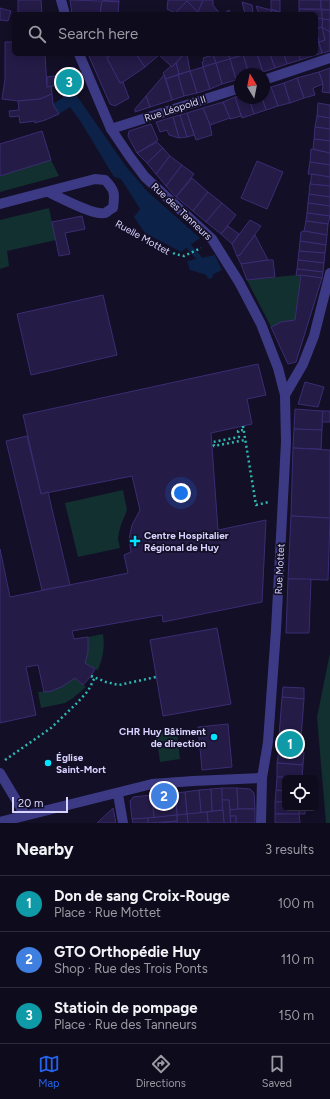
<!DOCTYPE html>
<meta charset="utf-8">
<style>
body{margin:0;font-family:Figtree,sans-serif;background:#1c1929;color:#f1f3f6}
.controls{position:absolute;right:12px;bottom:12px;display:grid;overflow:hidden;border-radius:6px;box-shadow:0 2px 10px #0003}
.controls button{width:36px;height:36px;display:grid;place-items:center;padding:0;border:0;border-bottom:1px solid #2e2b3b;background:#0e0b1c;color:#f1f3f6;font:20px sans-serif}
.compass{position:absolute;left:234px;top:68px;width:36px;height:36px;border-radius:50%;background:#0e0b1c;box-shadow:0 2px 10px #0003;rotate:350deg}
.scale{position:absolute;left:12px;bottom:10px;width:56px;box-sizing:border-box;padding-left:4px;border:2px solid #d9d4ff;border-top:0;font-size:11px;line-height:14px;white-space:nowrap;color:#d9d4ff;-webkit-text-stroke:3px #130f26;paint-order:stroke}
.you{position:absolute;left:181px;top:493px;width:14px;height:14px;margin:-10px;border:3px solid #fff;border-radius:50%;background:#1a73e8;box-shadow:0 0 0 6px #1a73e833}
.badge{display:grid;place-items:center;width:26px;height:26px;border-radius:50%;background:#2563eb;color:#fff;font-size:13px;font-weight:700}
.pin{position:absolute;translate:-50% -50%;border:2px solid #fff;box-shadow:0 1px 4px #0006}
.list{margin:0;padding:0;list-style:none}
h2{display:flex;justify-content:space-between;align-items:center;height:52px;margin:0;padding:0 16px;font-size:17px}
h2 small{font-size:13px;font-weight:400;color:#9b9ba3}
.list li{display:grid;grid-template-columns:26px 1fr auto;gap:12px;align-items:center;box-sizing:border-box;height:56px;padding:0 16px;border-top:1px solid #2e2b3b}
.list b{display:block;font-size:15px;white-space:nowrap}
.list p{margin:0;font-size:13px;white-space:nowrap;color:#9b9ba3}
.list em{font-size:13px;font-style:normal;color:#9b9ba3}
.icon{flex:none;width:22px;height:22px;fill:none;stroke:currentColor;stroke-width:2;stroke-linecap:round;stroke-linejoin:round}
.map{position:relative;flex:none;width:330px;height:823px;overflow:hidden}
.search{position:absolute;background:#0e0b1c;box-shadow:0 2px 10px #0003;left:12px;right:12px;top:12px;height:44px;display:flex;align-items:center;gap:10px;box-sizing:border-box;padding:0 14px;border-radius:6px;color:#9b9ba3;font-size:15px}
.sheet{height:220px;background:#0e0b1c}
nav{display:flex;justify-content:space-around;align-items:center;box-sizing:border-box;height:56px;border-top:1px solid #2e2b3b;background:#0e0b1c;font-size:11px;color:#9b9ba3}
nav a{display:grid;justify-items:center;gap:2px}
nav .on{color:#2563eb}
.map>svg:first-child{display:block}
.green{fill:#12302f}
.water{fill:#0c2248}
.lines{fill:none;stroke-linecap:round;stroke-linejoin:round}
.stream{stroke:#0c2248;stroke-width:5.5}
.building{fill:#241b47;stroke:#3b2d73}
.path{stroke:#2fb8b0;stroke-width:2.5;stroke-dasharray:2 3;stroke-linecap:butt}
.minor{stroke:#3d3a85;stroke-width:10}
.poi-dot{fill:#00e5ff;stroke:#130f26;stroke-width:1.5}
.labels{text-anchor:middle;stroke-width:3.5;stroke-linejoin:round;paint-order:stroke}
.street-label{font-size:10px;fill:#d9d4ff;stroke:#130f26}
.poi-label{font-size:10px;font-weight:bold;fill:#d9d4ff;stroke:#130f26;text-anchor:start}
</style>
<div class="map">
<svg width="330" height="823" viewBox="0 0 330 823">
<rect width="100%" height="100%" fill="#130f26"/>
<g class="green">
<polygon points="51,160 59,176 0,192 0,176"/>
<polygon points="49,208 56,240 7,251 9,266 0,269 0,220"/>
<polygon points="296,275 301,275 295,320 271,327 247,280"/>
<polygon points="123,490 127,510 121,525 119,532 118,539 120,548 78,557 65,503"/>
<path d="M103 634C105 648 103 657 98 670L95 669 85 663 88 652V637Z"/>
<polygon points="330,653 330,823 326,823 317,717"/>
<path d="M75 678 86 687 73 698 65 703 41 708 38 692C54 691 62 687 75 678Z"/>
<polygon points="177,730 180,759 160,762 156,733"/>
</g>
<g class="water">
<polygon points="74,92 127,168 148,192 200,238 181,252 145,233 134,217 140,209 121,179 114,177 81,122 70,107 59,114 53,104 64,97"/>
<polygon points="215,255 222,270 210,276 190,270 187,261"/>
</g>
<g class="lines">
<polyline class="stream" points="184,241 199,258 210,276"/>
</g>
<g class="building">
<polygon points="18,0 41,0 42,14 18,14"/>
<polygon points="70,0 102,1 100,14 72,14"/>
<polygon points="102,0 119,0 119,2"/>
<polygon points="168,0 203,0 198,12 187,1 175,13 167,9"/>
<polygon points="203,0 213,0 213,5 220,14 200,14 198,12"/>
<polygon points="271,0 280,0 280,12 271,9"/>
<rect x="299" y="0" width="22" height="9"/>
<polygon points="321,0 330,0 330,10 321,9"/>
<polygon points="102,1 119,2 118,14 100,14"/>
<polygon points="187,1 200,14 174,14"/>
<polygon points="242,2 252,5 253,12 245,14"/>
<polygon points="256,6 271,10 272,14 259,14"/>
<polygon points="0,8 11,11 8,21 0,20"/>
<polygon points="299,9 322,10 322,19 316,18 316,14 299,14"/>
<polygon points="229,10 231,14 223,14"/>
<polygon points="271,10 287,14 272,14"/>
<polygon points="322,10 330,10 330,20 322,19"/>
<polygon points="316,18 323,19 322,27 316,29"/>
<polygon points="323,19 330,20 330,32 322,27"/>
<polygon points="322,27 330,32 330,51 322,53 319,42 325,40"/>
<polygon points="322,27 325,40 319,42 316,29"/>
<polygon points="318,41 322,53 300,60 299,54 316,54 316,42"/>
<polygon points="5,42 14,42 14,54 45,54 47,87 51,86 52,94 40,99 18,101 2,99 5,79"/>
<polygon points="88,54 106,54 120,83 123,82 129,98 115,106 110,104"/>
<polygon points="112,54 136,54 145,67 123,82 120,83 107,58"/>
<polygon points="136,54 158,54 159,55 145,67"/>
<polygon points="158,54 184,54 172,67"/>
<polygon points="184,54 187,54 190,71 179,74 176,63"/>
<polygon points="213,54 228,54 230,59 216,63"/>
<polygon points="228,54 243,54 243,55 230,59"/>
<polygon points="245,54 257,54 263,72 256,74 249,74 243,55"/>
<polygon points="257,54 270,54 275,68 263,72"/>
<polygon points="270,54 284,54 287,64 275,68"/>
<polygon points="284,54 299,54 300,60 287,64"/>
<polygon points="213,55 216,63 203,67 202,62 204,61 203,58"/>
<polygon points="243,55 249,74 240,74 240,79 236,80 230,59"/>
<polygon points="230,59 236,80 222,84 216,63"/>
<polygon points="176,63 179,74 166,79 163,73 171,66 172,67"/>
<polygon points="216,63 222,84 210,89 203,67"/>
<polygon points="74,67 84,88 64,97 55,76"/>
<polygon points="203,67 210,89 197,93 190,71"/>
<polygon points="330,68 330,93 322,92 323,84 319,72"/>
<polygon points="190,71 197,93 184,96 178,75"/>
<polygon points="319,72 323,84 313,88 315,95 304,98 297,78"/>
<polygon points="164,75 172,100 150,107 146,96"/>
<polygon points="178,75 184,96 172,100 166,79"/>
<polygon points="55,76 58,85 47,87 47,77"/>
<polygon points="297,78 304,98 290,103 284,83"/>
<polygon points="284,83 290,103 278,106 271,87"/>
<polygon points="271,87 278,106 266,110 262,98 264,98 264,89"/>
<polygon points="52,94 53,104 59,114 45,120 35,123 35,121 20,123 19,116 10,117 9,111 19,110 18,101 40,99"/>
<polygon points="146,96 150,107 135,112 135,109"/>
<polygon points="240,96 240,98 249,98 254,114 242,118 235,97"/>
<polygon points="235,97 241,116 230,119 223,102"/>
<polygon points="249,98 262,98 266,110 254,114"/>
<polygon points="223,102 230,118 210,125 203,108"/>
<polygon points="318,103 330,105 330,118 317,116"/>
<polygon points="203,108 210,125 212,135 196,140 187,113"/>
<polygon points="187,113 194,135 187,137 180,115"/>
<polygon points="180,115 187,137 179,138 173,117"/>
<polygon points="317,116 330,118 330,129 315,127"/>
<polygon points="173,117 179,138 169,135 167,130 160,132 156,122"/>
<polygon points="151,124 158,140 137,153 128,136 129,131"/>
<polygon points="315,127 330,129 330,141 314,139"/>
<polygon points="42,131 51,160 0,176 0,144"/>
<polygon points="314,139 330,141 330,153 313,149"/>
<polygon points="157,142 163,148 147,163 137,153"/>
<polygon points="163,148 170,156 156,174 147,163"/>
<polygon points="311,149 330,153 330,165 310,162"/>
<polygon points="170,156 182,165 166,186 156,174"/>
<polygon points="257,161 283,172 267,209 241,198"/>
<polygon points="310,162 330,165 330,177 308,174"/>
<polygon points="182,165 194,174 176,197 166,186"/>
<polygon points="312,174 330,177 330,186 310,184"/>
<polygon points="192,178 208,192 193,211 176,197"/>
<polygon points="310,184 330,186 330,197 309,194"/>
<polygon points="208,192 222,203 206,222 193,211"/>
<polygon points="309,194 330,197 330,206 308,203"/>
<polygon points="222,203 236,215 221,234 206,222"/>
<polygon points="308,203 330,206 330,216 307,213"/>
<polygon points="307,213 330,216 328,224 306,221"/>
<polygon points="82,216 85,229 65,233 70,254 59,256 52,222"/>
<polygon points="250,220 261,226 240,255 237,256 232,244"/>
<polygon points="306,221 328,224 327,235 304,231"/>
<polygon points="228,226 239,234 232,244 221,234"/>
<polygon points="304,231 327,235 326,245 300,241 301,232"/>
<polygon points="255,235 268,260 241,264 237,256 240,255"/>
<polygon points="300,241 326,245 325,253 299,251"/>
<polygon points="299,251 325,253 324,263 298,260"/>
<polygon points="268,260 273,260 275,277 247,280 241,264"/>
<polygon points="298,260 324,263 323,272 297,269"/>
<polygon points="297,269 323,272 322,278 296,275"/>
<polygon points="301,275 322,278 296,362 288,364 271,327 281,322 295,320"/>
<polygon points="103,295 117,355 31,375 17,314"/>
<polygon points="258,364 266,395 247,399 252,424 211,433 218,530 266,520 262,602 163,622 162,615 72,631 74,639 88,637 88,652 85,663 95,669 91,676 83,685 75,678 63,686 52,691 44,692 38,665 26,667 36,715 0,723 0,549 10,597 128,573 124,555 131,552 129,539 132,525 140,510 132,476 41,494 23,415"/>
<polygon points="305,382 324,387 318,407 298,404"/>
<polygon points="295,409 323,411 322,430 294,429"/>
<polygon points="323,411 330,411 330,422 322,422"/>
<polygon points="294,429 322,430 321,449 293,448"/>
<polygon points="27,436 41,494 48,492 70,585 42,590 6,441"/>
<polygon points="293,448 330,450 330,518 291,516"/>
<polygon points="291,516 330,518 328,580 288,579"/>
<polygon points="288,579 311,579 309,633 286,633"/>
<polygon points="217,628 231,704 163,716 150,640"/>
<polygon points="283,687 304,688 304,699 282,697"/>
<polygon points="282,697 304,699 301,738 279,737"/>
<polygon points="228,724 232,767 202,770 198,727"/>
<polygon points="279,737 301,738 300,751 279,750"/>
<polygon points="279,750 304,752 303,765 277,763"/>
<polygon points="277,763 303,765 302,778 277,777"/>
<polygon points="277,777 301,778 285,778 285,791 276,790"/>
<polygon points="222,788 223,810 212,811 211,789"/>
<polygon points="222,788 237,788 238,809 230,810 229,800 222,800"/>
<polygon points="237,788 250,789 254,793 255,809 238,809"/>
<polygon points="211,789 212,811 201,813 199,790"/>
<polygon points="199,790 201,813 187,814 185,792"/>
<polygon points="276,790 285,791 285,802 275,802"/>
<polygon points="185,792 187,814 177,815 175,793"/>
<polygon points="175,793 177,815 154,818 152,795"/>
<polygon points="152,795 154,818 132,819 130,801 132,799 133,797"/>
<polygon points="222,800 229,800 231,823 224,823"/>
<polygon points="275,802 285,802 285,808 300,808 299,814 275,814"/>
<polygon points="113,808 116,823 97,823"/>
<polygon points="300,808 305,808 305,814 299,814"/>
<polygon points="238,809 255,809 255,823 236,823 236,816 230,816 230,810"/>
<polygon points="223,810 224,823 208,823 207,812"/>
<polygon points="207,812 208,823 188,823 187,814"/>
<polygon points="187,814 188,823 177,823 177,815"/>
<polygon points="275,814 299,814 300,823 275,823"/>
<polygon points="177,815 177,821 148,823 148,818"/>
<polygon points="230,816 236,816 236,823 231,823"/>
<polygon points="148,818 148,823 133,823 132,819"/>
<polygon points="177,821 177,823 159,823"/>
</g>
<g class="lines">
<g class="path">
<polyline points="116,222 175,254 184,256 201,248"/>
<polyline points="243,426 256,505 269,502"/>
<polyline points="243,430 238,431 239,437 213,442 214,446 245,440"/>
<polyline points="91,676 106,682 119,685 156,677"/>
<polyline points="5,760 51,728 77,703 88,691 95,677"/>
</g>
<g class="minor">
<polyline points="61,0 65,14"/>
<polyline points="79,54 111,129 130,157 145,177 212,239 239,282 261,324 278,368 285,395 286,442 276,630 268,742 262,778 261,823"/>
<polyline points="264,80 330,58"/>
<polyline points="111,129 240,88"/>
<path d="M0 204 95 179 105 180C115 190 115 194 113 208 110 209 107 212 105 213 94 216 59 197 48 192"/>
<polyline points="285,395 303,364 314,336 330,273"/>
<polyline points="0,773 25,815"/>
<polyline points="118,794 123,823"/>
<polyline points="0,822 152,784 193,781 262,778"/>
</g>
</g>
<g class="poi-dot">
<path d="M133 535h4v4h4v4h-4v4h-4v-4h-4v-4h4z"/>
<circle cx="214" cy="737" r="4"/>
<circle cx="48" cy="763" r="4"/>
</g>
<g class="labels">
<g class="street-label">
<text transform="translate(175 108) rotate(-18)" y="4">Rue Léopold II</text>
<text transform="translate(182 211) rotate(43)" y="4">Rue des Tanneurs</text>
<text transform="translate(143 237) rotate(29)" y="4">Ruelle Mottet</text>
<text transform="translate(279 569) rotate(-87)" y="4">Rue Mottet</text>
</g>
<g class="poi-label">
<text x="144" y="539">Centre Hospitalier<tspan x="144" dy="12">Régional de Huy</tspan></text>
<text x="206" y="735" text-anchor="end">CHR Huy Bâtiment<tspan x="206" dy="12">de direction</tspan></text>
<text x="56" y="761">Église<tspan x="56" dy="12">Saint-Mort</tspan></text>
</g>
</g>
</svg>
<div class="controls">
<button><svg class="icon" aria-label="locate" viewBox="0 0 24 24"><circle cx="12" cy="12" r="6"/><path d="M12 2v4M12 18v4M2 12h4M18 12h4"/></svg></button>
</div>
<svg class="compass" viewBox="-18 -18 36 36"><path d="M0-13l5 13h-10z" fill="#e53935"/><path d="M0 13l5-13h-10z" fill="#9b9ba3"/></svg>
<div class="scale">20 m</div>
<div class="you"></div>
<div class="pin badge" style="left:290px;top:744px;background:#0f9aa8">1</div>
<div class="pin badge" style="left:164px;top:796px;background:#3f7fe0">2</div>
<div class="pin badge" style="left:69px;top:82px;background:#0f9aa8">3</div>
<div class="search"><svg class="icon" aria-label="search" viewBox="0 0 24 24"><circle cx="10" cy="10" r="6"/><path d="M15 15l6 6"/></svg>Search here</div>
</div>
<section class="sheet">
<h2>Nearby<small>3 results</small></h2>
<ul class="list">
<li><span class="badge" style="background:#0f9aa8">1</span><div><b>Don de sang Croix-Rouge</b><p>Place · Rue Mottet</p></div><em>100 m</em></li>
<li><span class="badge" style="background:#3f7fe0">2</span><div><b>GTO Orthopédie Huy</b><p>Shop · Rue des Trois Ponts</p></div><em>110 m</em></li>
<li><span class="badge" style="background:#0f9aa8">3</span><div><b>Statioin de pompage</b><p>Place · Rue des Tanneurs</p></div><em>150 m</em></li>
</ul>
</section>
<nav>
<a class="on"><svg class="icon" aria-label="map" viewBox="0 0 24 24"><path d="M3 6l6-2 6 2 6-2v14l-6 2-6-2-6 2zM9 4v14M15 6v14"/></svg>Map</a>
<a><svg class="icon" aria-label="directions" viewBox="0 0 24 24"><path d="M12 3l9 9-9 9-9-9zM9 14v-3h6M13 9l2 2-2 2"/></svg>Directions</a>
<a><svg class="icon" aria-label="saved" viewBox="0 0 24 24"><path d="M7 4h10v16l-5-4-5 4z"/></svg>Saved</a>
</nav>
